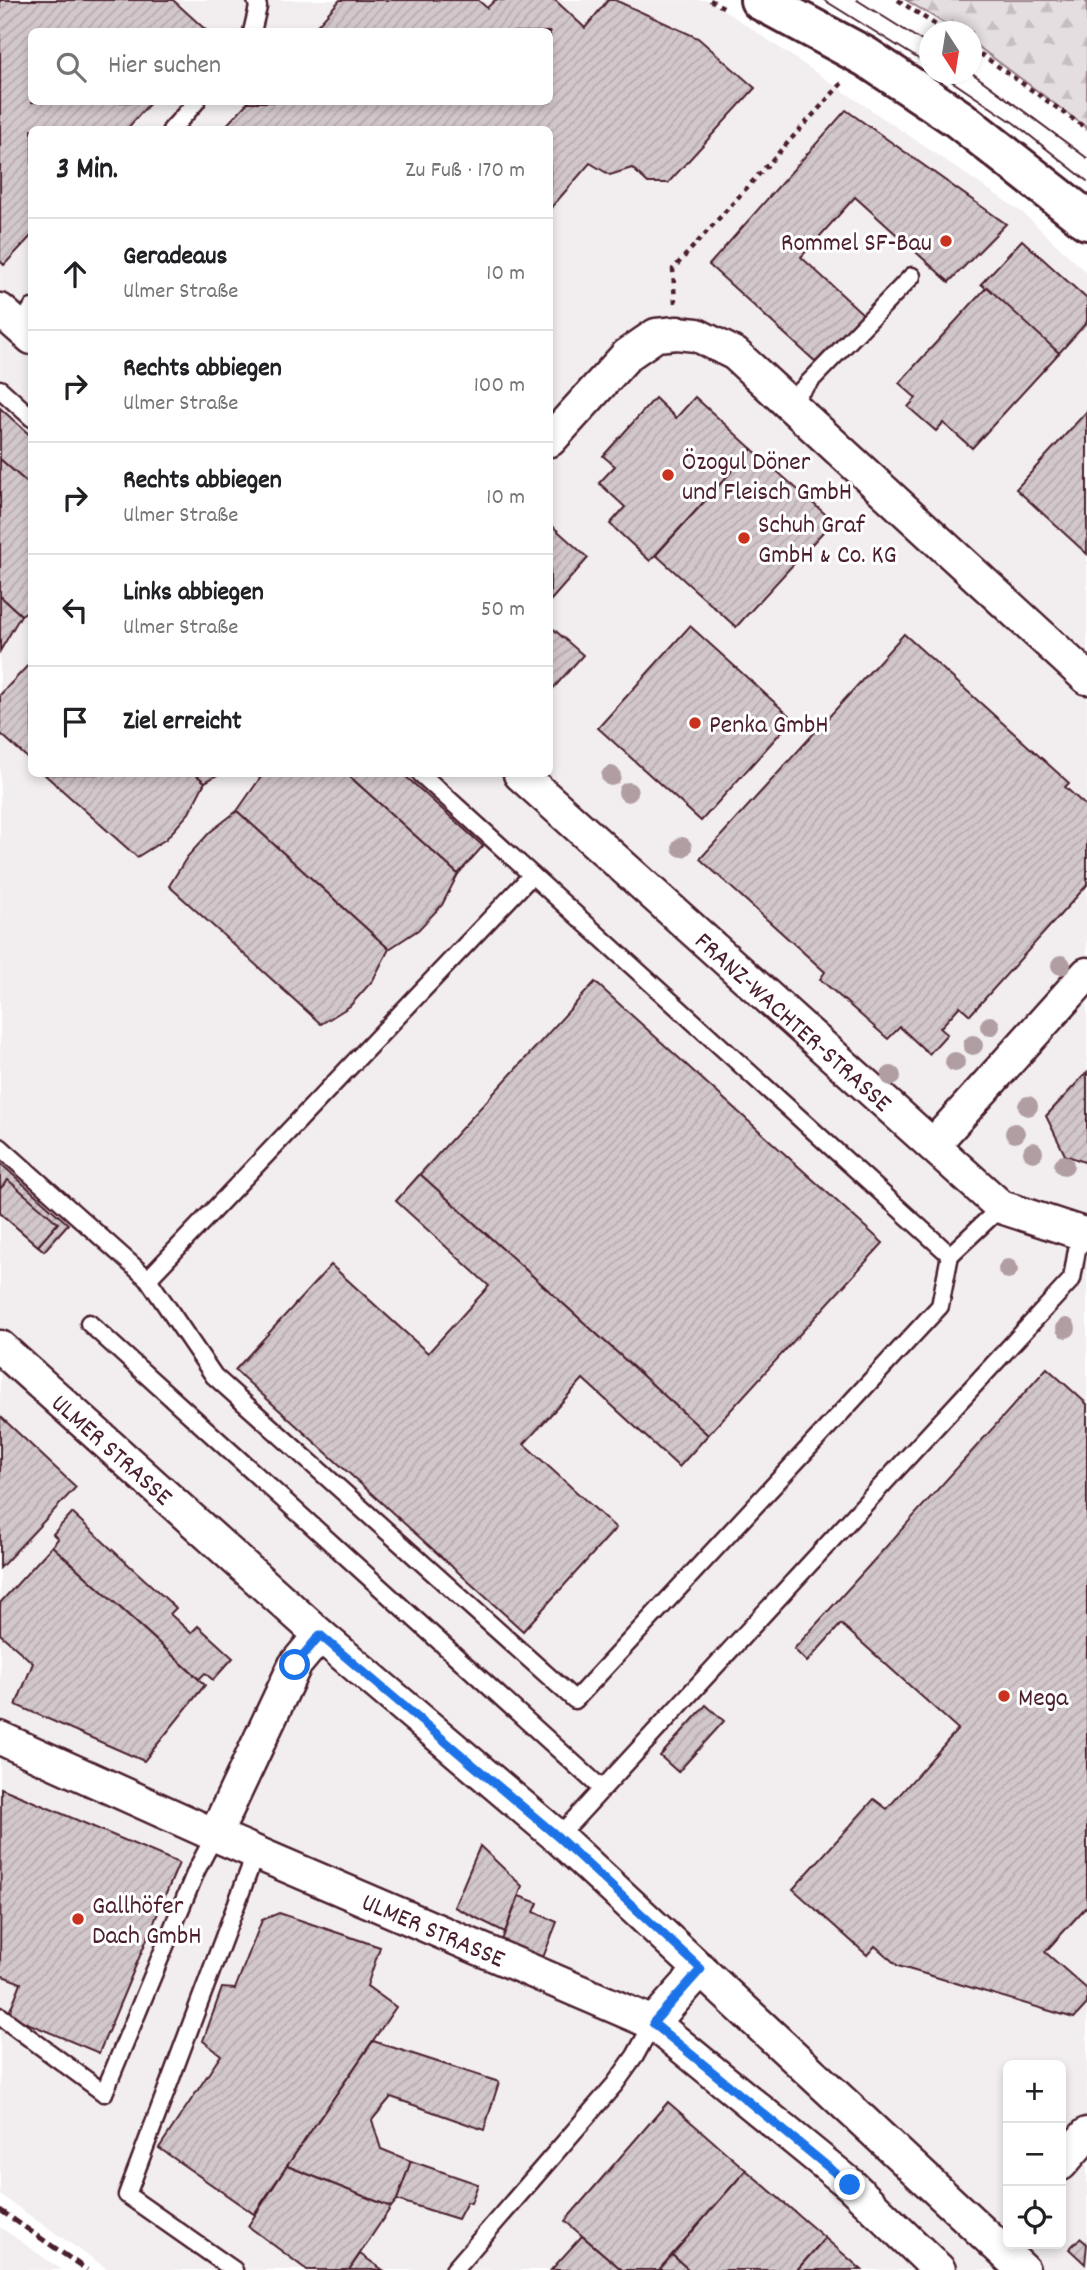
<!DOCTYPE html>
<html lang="de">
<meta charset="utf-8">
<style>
body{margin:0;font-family:Dekko,sans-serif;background:#f2f2f2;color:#202124}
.controls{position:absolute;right:21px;bottom:21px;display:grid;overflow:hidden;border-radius:10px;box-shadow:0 4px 10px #0003}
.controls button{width:63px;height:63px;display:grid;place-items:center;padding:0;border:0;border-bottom:2px solid #e0e0e0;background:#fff;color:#202124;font:35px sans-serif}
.compass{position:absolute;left:919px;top:21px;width:63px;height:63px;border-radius:50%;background:#fff;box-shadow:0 4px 10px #0003;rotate:168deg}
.stop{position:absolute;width:21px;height:21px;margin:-16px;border:5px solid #1a73e8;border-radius:50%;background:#fff}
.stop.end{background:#1a73e8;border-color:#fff;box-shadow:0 2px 7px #0008}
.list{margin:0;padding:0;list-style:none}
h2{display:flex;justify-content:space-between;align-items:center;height:91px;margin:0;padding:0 28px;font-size:30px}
h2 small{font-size:23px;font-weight:400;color:#757577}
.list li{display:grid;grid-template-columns:46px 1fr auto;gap:21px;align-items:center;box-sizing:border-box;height:112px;padding:0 28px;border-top:2px solid #e0e0e0}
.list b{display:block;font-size:26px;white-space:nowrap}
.list p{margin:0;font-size:23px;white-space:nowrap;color:#757577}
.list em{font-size:23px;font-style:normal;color:#757577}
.icon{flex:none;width:38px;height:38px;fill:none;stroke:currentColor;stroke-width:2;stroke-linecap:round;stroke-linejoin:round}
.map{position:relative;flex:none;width:1087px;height:2270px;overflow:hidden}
.search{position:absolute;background:#fff;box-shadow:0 4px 10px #0003;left:28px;top:28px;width:525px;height:77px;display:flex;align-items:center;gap:18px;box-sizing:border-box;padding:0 24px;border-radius:10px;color:#757577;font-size:26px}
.panel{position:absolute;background:#fff;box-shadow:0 4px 10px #0003;left:28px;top:126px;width:525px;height:651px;border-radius:10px}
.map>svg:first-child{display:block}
.built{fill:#f2eeef;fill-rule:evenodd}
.forest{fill:url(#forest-firs);stroke:#987e86;stroke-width:2}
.building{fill:url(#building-hatch);stroke:#4a1f2b;stroke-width:2}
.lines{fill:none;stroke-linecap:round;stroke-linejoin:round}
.lane-casing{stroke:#4a1f2b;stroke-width:21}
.street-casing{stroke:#4a1f2b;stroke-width:37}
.secondary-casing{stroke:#4a1f2b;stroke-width:44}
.path{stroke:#4a1f2b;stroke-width:4.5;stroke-dasharray:5 5;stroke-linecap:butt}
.lane{stroke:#fff;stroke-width:16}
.street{stroke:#fff;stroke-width:32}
.secondary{stroke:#fff;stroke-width:38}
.tram{stroke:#4a1f2b;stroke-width:2}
.rail{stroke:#4a1f2b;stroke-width:5;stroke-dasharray:10 5;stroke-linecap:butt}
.tree{fill:#b19ea3}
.route{stroke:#1a73e8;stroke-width:9}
.poi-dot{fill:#c8321e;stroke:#fff;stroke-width:2.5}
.labels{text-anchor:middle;stroke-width:6;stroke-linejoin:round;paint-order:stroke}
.poi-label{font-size:26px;fill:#4a1f2b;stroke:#fff;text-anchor:start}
.street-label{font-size:26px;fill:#4a1f2b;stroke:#fff}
</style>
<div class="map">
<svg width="1087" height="2270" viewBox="0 0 1087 2270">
<defs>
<pattern id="forest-firs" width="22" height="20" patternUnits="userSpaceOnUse" patternTransform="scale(1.75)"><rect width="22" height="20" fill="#e5dee0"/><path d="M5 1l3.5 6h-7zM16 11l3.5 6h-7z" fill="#c6bec0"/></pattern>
<pattern id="building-hatch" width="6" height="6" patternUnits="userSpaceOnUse" patternTransform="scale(1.75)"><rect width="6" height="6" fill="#d2c7cb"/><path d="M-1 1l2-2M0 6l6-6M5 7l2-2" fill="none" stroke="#b6aaae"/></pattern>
</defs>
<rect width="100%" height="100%" fill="#fff"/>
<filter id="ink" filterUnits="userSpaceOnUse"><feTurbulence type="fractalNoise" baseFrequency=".0143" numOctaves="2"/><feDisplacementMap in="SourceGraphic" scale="14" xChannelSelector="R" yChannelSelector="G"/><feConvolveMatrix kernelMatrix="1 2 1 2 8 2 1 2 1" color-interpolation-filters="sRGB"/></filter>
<g filter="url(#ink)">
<g class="built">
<path d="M0 0H709L1023 213 1087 273V2270H109L0 2195ZM32 32H550V102H32ZM32 130H550V774H32ZM1008 2065H1061V2244H1008Z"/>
<polygon points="0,2227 62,2270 0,2270"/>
</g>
<polygon class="forest" points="906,0 1087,0 1087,128 972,42 972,32 957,31"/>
<g class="building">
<polygon points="0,0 173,0 208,32 32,32 32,102 151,102 126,130 32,130 32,235 4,265 0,261"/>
<polygon points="340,0 478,0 487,8 495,0 555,0 585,28 608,0 615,0 698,38 755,88 668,183 648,183 632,168 610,175 590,163 550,209 550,130 222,130 248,102 550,102 550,32 311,32"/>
<polygon points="846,110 1006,224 949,282 855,197 801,257 863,314 817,363 709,265"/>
<polygon points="1022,240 1087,299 1087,322 1059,353 981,284"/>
<polygon points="987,287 1059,353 972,448 943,423 936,431 908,407 916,398 899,383"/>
<polygon points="695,397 752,449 650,561 610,524 625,507 599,483 615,466 603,456 655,398 676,418"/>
<polygon points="0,408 32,437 32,487 0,459"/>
<polygon points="1087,411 1087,554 1016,489"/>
<polygon points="752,449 833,521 736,627 656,555"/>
<polygon points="0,459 32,487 32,608 21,615 0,596"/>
<polygon points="550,524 588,558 550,601"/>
<polygon points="0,596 21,615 0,651"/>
<polygon points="550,626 583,655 550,692"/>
<polygon points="690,626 793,719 701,821 598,728"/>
<polygon points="904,634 1069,783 1065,787 1087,807 1087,885 970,1015 960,1006 940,1028 947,1034 929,1054 900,1027 888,1039 820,979 825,972 700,859"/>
<polygon points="32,661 32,762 0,733 0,695"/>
<polygon points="44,774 195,774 205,782 189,813 166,839 137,857"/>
<polygon points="195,774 219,774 205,782"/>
<polygon points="263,774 347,774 458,874 442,905 418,930 389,949 237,811"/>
<polygon points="347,774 403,774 483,846 458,874"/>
<polygon points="237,811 389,949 373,980 350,1006 321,1024 169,886 187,857 210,832"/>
<polygon points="595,982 883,1243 708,1435 420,1174"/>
<polygon points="1087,1072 1087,1163 1065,1155 1046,1116"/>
<polygon points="0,1163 68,1224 44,1251 0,1213"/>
<polygon points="420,1174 708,1435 679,1467 583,1379 524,1444 616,1528 523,1631 235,1370 331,1265 428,1353 489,1286 396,1201"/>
<polygon points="8,1180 58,1223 38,1246 0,1213 0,1189"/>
<polygon points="1047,1368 1087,1404 1087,1906 1045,1952 1087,1989 1087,2004 1074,2018 898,1966 875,1946 867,1955 793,1889 874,1799 887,1809 958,1729 841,1624 807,1662 794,1649"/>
<polygon points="0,1416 76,1487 0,1568"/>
<polygon points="72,1513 176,1608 170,1614 191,1633 198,1626 233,1658 213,1680 205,1673 199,1679 52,1546 58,1539 53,1534"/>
<polygon points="52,1546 205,1685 144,1761 16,1705 33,1663 0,1634 0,1603"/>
<polygon points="706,1705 724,1721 678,1772 660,1756"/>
<polygon points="1,1788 179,1863 99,2053 8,2015 21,1983 0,1975"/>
<polygon points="480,1846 522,1886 505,1932 454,1907"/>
<polygon points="519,1896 538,1903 534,1912 557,1922 542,1960 501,1943"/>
<polygon points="279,1913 380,1947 367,1986 396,2007 254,2214 159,2148 221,2055 203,2041 222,1988 235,1989 262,1920"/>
<polygon points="373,2041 499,2082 484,2130 391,2097 372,2120 381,2149 411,2161 397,2200 391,2207 287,2166"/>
<polygon points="668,2102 746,2170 659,2270 622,2270 565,2221"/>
<polygon points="411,2161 478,2184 471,2203 467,2202 458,2219 397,2200"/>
<polygon points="287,2166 391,2207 349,2270 307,2270 248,2226"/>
<polygon points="746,2170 825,2238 797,2270 689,2270 672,2255"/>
<polygon points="582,2236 622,2270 551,2270"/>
<polygon points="825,2238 862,2270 797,2270"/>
<polygon points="1080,2238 1087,2244 1085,2264 1069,2249"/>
<polygon points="360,2254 383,2270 349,2270"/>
<polygon points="672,2255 689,2270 659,2270"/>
</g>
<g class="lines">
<g class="lane-casing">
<g id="lane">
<polyline points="252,32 258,7 256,0"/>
<polyline points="171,130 196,102"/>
<polyline points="20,328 32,308"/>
<polyline points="0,389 32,418"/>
<polyline points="788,404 912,276"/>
<polyline points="0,1147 148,1279 214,1376 575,1700 940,1306 950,1255 421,774"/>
<polyline points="950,1255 1001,1207"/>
<polyline points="148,1279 532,875"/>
<polyline points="89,1323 602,1789"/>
<polyline points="558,1837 1072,1279 1080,1232"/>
<polyline points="0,2016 104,2093 197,1869 215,1835"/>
<polyline points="234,2270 127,2195 256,1852"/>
<polyline points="454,2270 615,2084 635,2056 653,2023"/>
</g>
</g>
<g class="street-casing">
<g id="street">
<polyline points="0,310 32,338"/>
<polyline points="550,440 627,355 656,335 677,333 697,335 735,354 1087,678"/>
<path id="s1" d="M520 774 1001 1207 1087 1235"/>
<polyline points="933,1145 1087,974"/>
<path id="s2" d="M0 1347 320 1635 558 1837 1023 2270"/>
<path id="s3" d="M0 1738 215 1835 653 2023 851 2185 939 2270"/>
<polyline points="215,1835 295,1665 320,1635"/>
<polyline points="653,2023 701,1969"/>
<polyline points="1061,2164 1087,2134"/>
</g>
</g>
<g class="secondary-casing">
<polyline id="secondary" points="760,0 866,57 959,119 1087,220"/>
</g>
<g class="path">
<polyline points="710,0 725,8"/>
<polyline points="898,0 946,32"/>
<polyline points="1086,0 1087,1"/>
<polyline points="972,48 1087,129"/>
<polyline points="675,303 673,269 842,83"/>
</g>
<use href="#lane" class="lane"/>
<use href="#street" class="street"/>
<use href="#secondary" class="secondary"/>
<g class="tram">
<polyline points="824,0 930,66"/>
<polyline points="857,0 930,46"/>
<polyline points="972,73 1087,158"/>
<polyline points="941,74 1014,123 1087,181"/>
</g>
<polyline class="rail" points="0,2210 87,2270"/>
</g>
<g class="tree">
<circle cx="611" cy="776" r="10"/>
<circle cx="628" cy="792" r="10"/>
<circle cx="682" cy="847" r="10"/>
<circle cx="1061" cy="965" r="10"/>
<circle cx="990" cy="1026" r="10"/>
<circle cx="973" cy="1045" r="10"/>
<circle cx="955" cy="1062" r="10"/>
<circle cx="891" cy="1076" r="10"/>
<circle cx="1028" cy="1106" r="10"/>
<circle cx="1015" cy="1133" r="10"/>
<circle cx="1033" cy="1152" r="10"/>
<circle cx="1064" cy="1165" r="10"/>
<circle cx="1008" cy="1269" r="10"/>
<circle cx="1066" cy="1328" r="10"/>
</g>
</g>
<g class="lines" filter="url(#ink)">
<polyline class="route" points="295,1665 320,1635 558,1837 701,1969 653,2023 850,2185"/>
</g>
<g class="poi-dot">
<circle cx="946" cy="241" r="7"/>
<circle cx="668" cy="475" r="7"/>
<circle cx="744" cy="538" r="7"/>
<circle cx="695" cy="723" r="7"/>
<circle cx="1004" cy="1696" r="7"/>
<circle cx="78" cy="1919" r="7"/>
</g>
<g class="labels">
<g class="poi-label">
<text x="932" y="250" text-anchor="end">Rommel SF-Bau</text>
<text x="682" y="469">Özogul Döner<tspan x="682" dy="30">und Fleisch GmbH</tspan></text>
<text x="758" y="532">Schuh Graf<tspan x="758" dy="30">GmbH &amp; Co. KG</tspan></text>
<text x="709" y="732">Penka GmbH</text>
<text x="1018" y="1705">Mega</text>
<text x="92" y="1913">Gallhöfer<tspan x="92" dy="30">Dach GmbH</tspan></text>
</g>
<g class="street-label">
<text dy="9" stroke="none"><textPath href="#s1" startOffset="369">FRANZ-WACHTER-STRASSE</textPath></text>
<text dy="9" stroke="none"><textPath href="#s2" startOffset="152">ULMER STRASSE</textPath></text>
<text dy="9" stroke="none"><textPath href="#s3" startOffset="474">ULMER STRASSE</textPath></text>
</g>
</g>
</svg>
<div class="controls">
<button>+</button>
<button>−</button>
<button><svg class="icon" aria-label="locate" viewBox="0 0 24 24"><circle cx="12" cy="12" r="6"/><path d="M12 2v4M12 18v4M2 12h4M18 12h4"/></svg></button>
</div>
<svg class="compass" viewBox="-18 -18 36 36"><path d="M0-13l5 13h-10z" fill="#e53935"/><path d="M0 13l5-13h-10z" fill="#757577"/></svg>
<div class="stop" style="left:295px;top:1665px"></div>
<div class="stop end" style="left:850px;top:2185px"></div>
<div class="search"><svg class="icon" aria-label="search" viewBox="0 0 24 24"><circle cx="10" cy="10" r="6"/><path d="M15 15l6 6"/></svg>Hier suchen</div>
<section class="panel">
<h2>3 Min.<small>Zu Fuß · 170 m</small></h2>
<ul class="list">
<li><svg class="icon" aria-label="ahead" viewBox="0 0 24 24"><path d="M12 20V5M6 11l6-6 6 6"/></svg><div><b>Geradeaus</b><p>Ulmer Straße</p></div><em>10 m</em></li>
<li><svg class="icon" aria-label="right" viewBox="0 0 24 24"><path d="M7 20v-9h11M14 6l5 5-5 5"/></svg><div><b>Rechts abbiegen</b><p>Ulmer Straße</p></div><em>100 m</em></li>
<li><svg class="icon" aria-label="right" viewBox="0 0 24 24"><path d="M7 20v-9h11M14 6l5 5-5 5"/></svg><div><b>Rechts abbiegen</b><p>Ulmer Straße</p></div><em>10 m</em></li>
<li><svg class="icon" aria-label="left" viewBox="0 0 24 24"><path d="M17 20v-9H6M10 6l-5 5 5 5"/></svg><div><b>Links abbiegen</b><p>Ulmer Straße</p></div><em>50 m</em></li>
<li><svg class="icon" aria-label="arrive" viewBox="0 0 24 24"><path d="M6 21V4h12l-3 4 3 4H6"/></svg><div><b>Ziel erreicht</b></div></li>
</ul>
</section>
</div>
